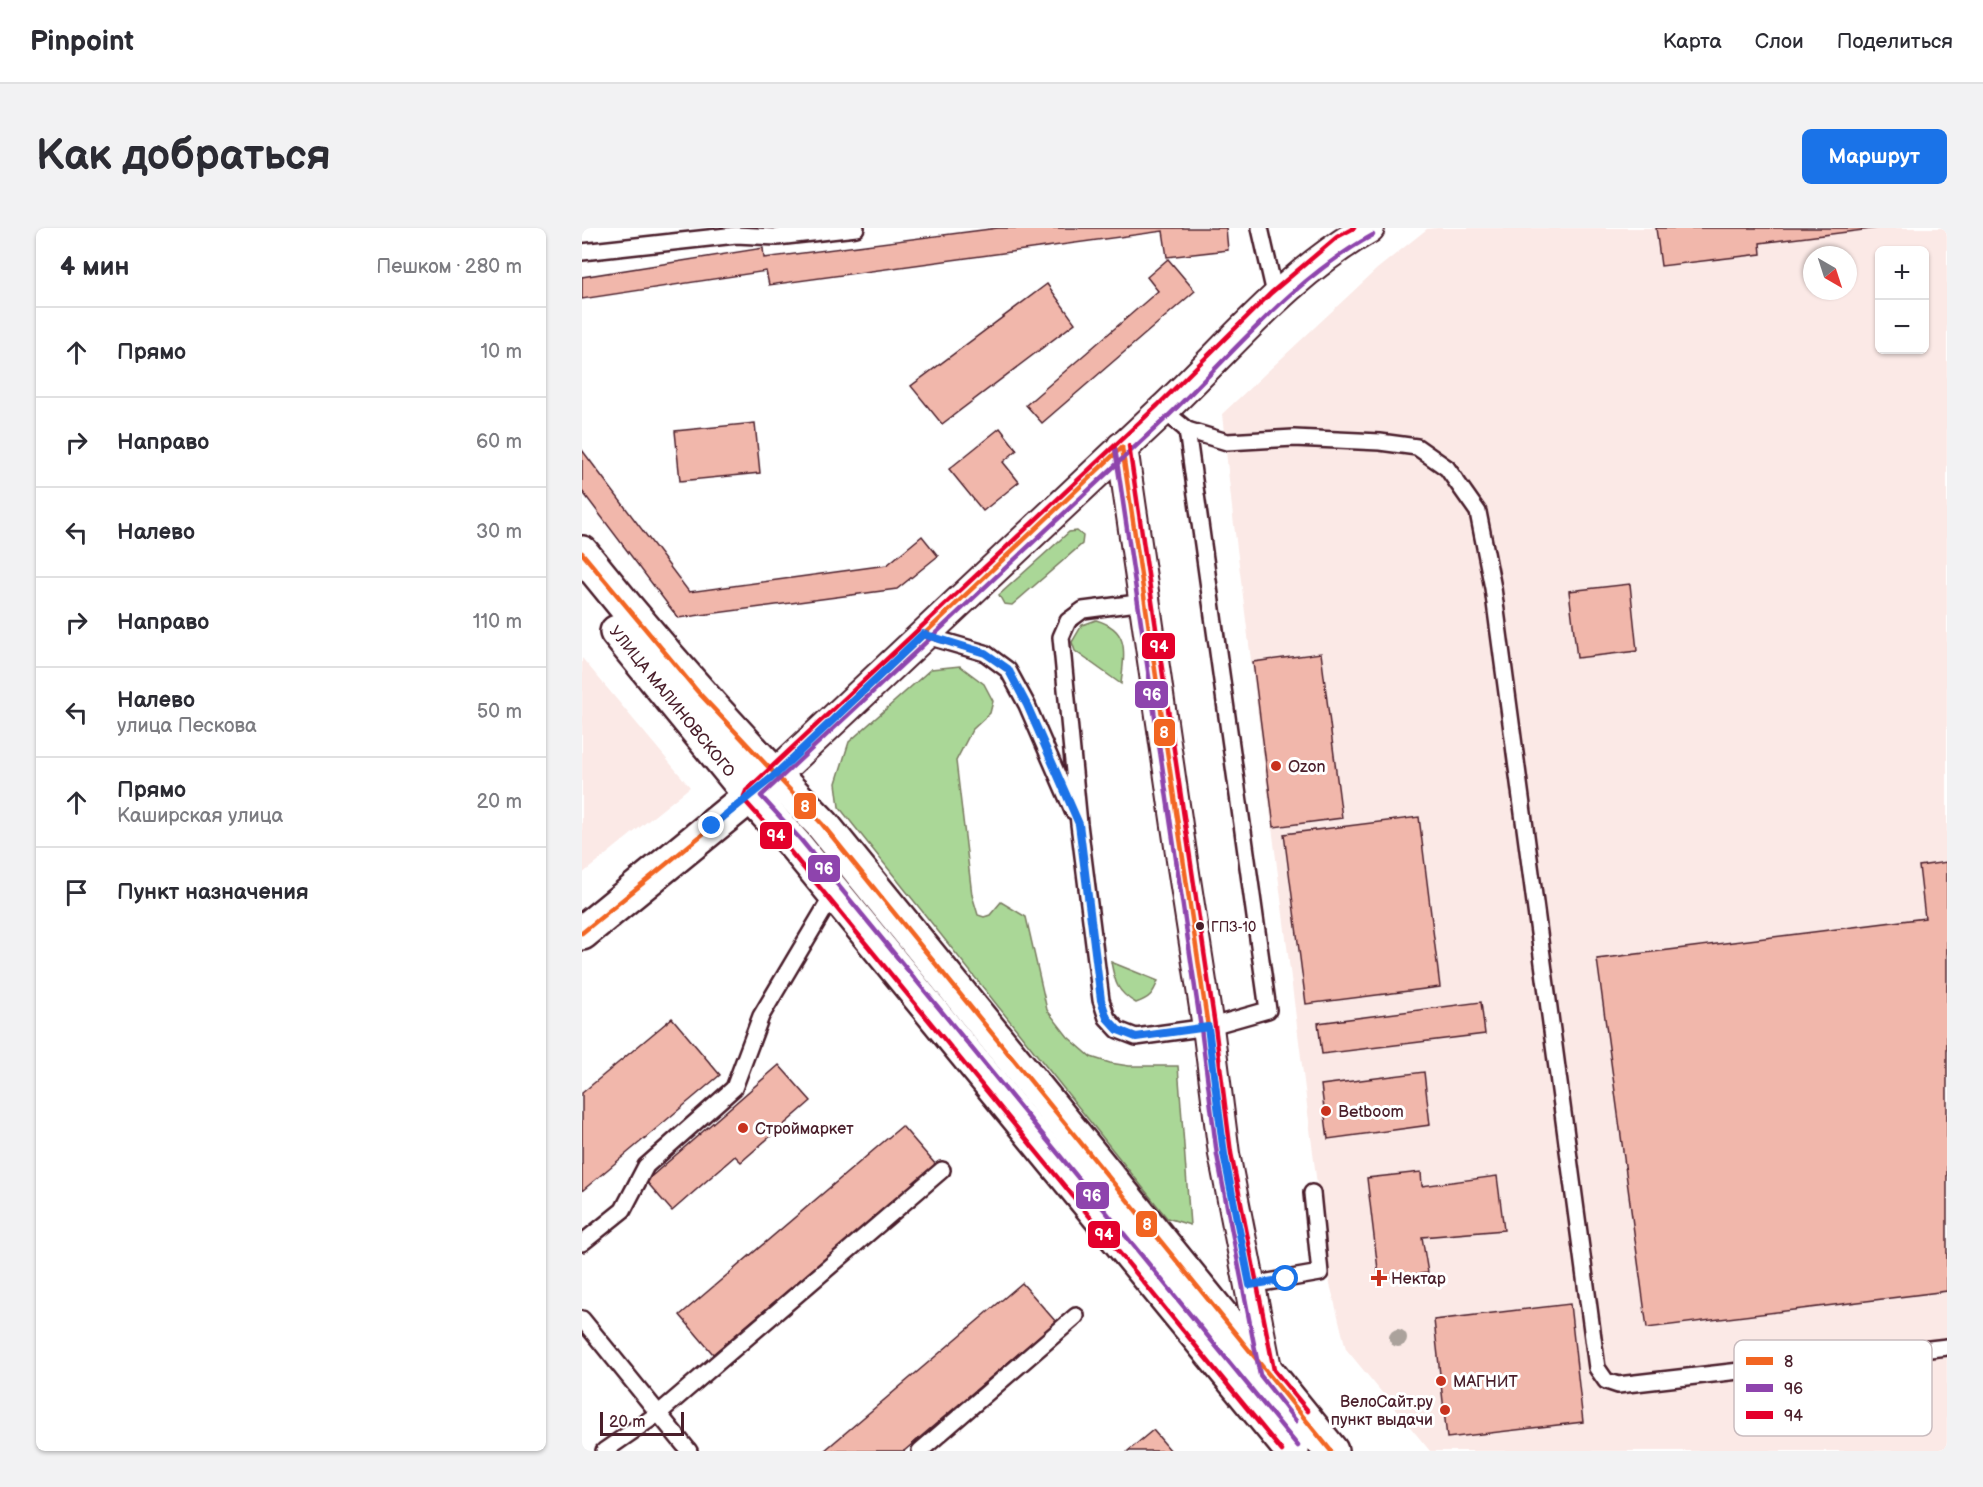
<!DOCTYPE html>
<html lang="ru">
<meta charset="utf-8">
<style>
body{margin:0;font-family:"Balsamiq Sans",sans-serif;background:#f2f2f3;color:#2b2b33}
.controls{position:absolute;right:18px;top:18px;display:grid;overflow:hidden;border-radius:9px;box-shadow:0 2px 4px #0004}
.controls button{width:54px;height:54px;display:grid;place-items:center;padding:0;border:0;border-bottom:2px solid #e1e1e2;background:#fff;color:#2b2b33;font:30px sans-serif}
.compass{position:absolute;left:1221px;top:18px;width:54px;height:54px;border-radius:50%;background:#fff;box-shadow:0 2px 4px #0004;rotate:141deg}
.scale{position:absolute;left:18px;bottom:15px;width:84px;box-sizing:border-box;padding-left:6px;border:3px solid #4a1f2b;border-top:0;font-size:16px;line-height:21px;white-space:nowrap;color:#4a1f2b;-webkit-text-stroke:4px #fff;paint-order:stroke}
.stop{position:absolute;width:18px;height:18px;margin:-14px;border:4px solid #1a73e8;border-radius:50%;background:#fff}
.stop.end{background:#1a73e8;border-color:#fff;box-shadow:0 2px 6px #0008}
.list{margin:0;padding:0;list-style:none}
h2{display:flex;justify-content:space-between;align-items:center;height:78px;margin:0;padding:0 24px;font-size:26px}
h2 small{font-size:20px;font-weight:400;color:#7c7c81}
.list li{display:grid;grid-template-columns:39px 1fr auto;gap:18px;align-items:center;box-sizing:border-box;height:90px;padding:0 24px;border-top:2px solid #e1e1e2}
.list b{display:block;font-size:22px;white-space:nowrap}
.list p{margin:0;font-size:20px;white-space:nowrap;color:#7c7c81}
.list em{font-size:20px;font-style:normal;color:#7c7c81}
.icon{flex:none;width:33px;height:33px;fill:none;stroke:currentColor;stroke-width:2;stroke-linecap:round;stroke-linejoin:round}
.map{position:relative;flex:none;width:1365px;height:1223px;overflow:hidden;border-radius:9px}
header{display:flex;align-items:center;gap:36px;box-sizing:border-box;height:84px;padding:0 30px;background:#fff;border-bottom:2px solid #e1e1e2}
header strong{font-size:28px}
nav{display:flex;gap:33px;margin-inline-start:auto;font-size:21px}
.intro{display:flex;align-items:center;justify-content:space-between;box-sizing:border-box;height:144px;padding:0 36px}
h1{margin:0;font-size:42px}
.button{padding:15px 27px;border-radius:9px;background:#1a73e8;color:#fff;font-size:21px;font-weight:700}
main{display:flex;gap:36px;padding:0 36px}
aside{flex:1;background:#fff;border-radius:9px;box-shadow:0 2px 4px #0004}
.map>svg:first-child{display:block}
.built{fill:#fbe9e6;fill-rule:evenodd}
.green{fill:#aad797;stroke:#7a7b61;stroke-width:1.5}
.building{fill:#f1b7ab;stroke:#4a1f2b;stroke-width:1.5}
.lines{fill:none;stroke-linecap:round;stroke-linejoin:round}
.lane-casing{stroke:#4a1f2b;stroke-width:20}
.street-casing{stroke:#4a1f2b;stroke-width:34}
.primary-casing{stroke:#4a1f2b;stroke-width:38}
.highway-casing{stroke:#4a1f2b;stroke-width:38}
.lane{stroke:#fff;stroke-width:15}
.street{stroke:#fff;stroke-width:30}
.primary{stroke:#fff;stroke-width:33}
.highway{stroke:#fff;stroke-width:33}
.bus-1-casing{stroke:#fff;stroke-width:9}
.bus-2-casing{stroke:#fff;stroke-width:9}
.bus-3-casing{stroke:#fff;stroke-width:9}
.bus-1{stroke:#f26522;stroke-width:4.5}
.bus-2{stroke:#8e44ad;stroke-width:4.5}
.bus-3{stroke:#e4002b;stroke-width:4.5}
.tree{fill:#aba29c}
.route{stroke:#1a73e8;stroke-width:8}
.poi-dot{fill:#c8321e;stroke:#fff;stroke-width:2}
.bus-dot{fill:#4a1f2b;stroke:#fff;stroke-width:2}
.labels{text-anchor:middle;stroke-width:6;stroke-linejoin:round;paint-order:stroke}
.bus-label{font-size:14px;fill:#4a1f2b;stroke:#fff;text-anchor:start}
.street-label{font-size:16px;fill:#4a1f2b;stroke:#fff}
.poi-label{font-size:16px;fill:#4a1f2b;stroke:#fff;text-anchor:start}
.key{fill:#fff;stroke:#c9bcbf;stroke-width:1.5}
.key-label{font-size:16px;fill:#4a1f2b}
.line-badge{stroke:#fff;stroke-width:2}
.badge-label{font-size:16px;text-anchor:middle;font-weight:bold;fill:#fff}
</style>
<header>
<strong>Pinpoint</strong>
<nav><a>Карта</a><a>Слои</a><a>Поделиться</a></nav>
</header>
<div class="intro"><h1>Как добраться</h1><a class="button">Маршрут</a></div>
<main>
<aside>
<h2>4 мин<small>Пешком · 280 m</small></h2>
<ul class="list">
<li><svg class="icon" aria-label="ahead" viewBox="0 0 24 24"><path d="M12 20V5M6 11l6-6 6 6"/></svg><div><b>Прямо</b></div><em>10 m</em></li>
<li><svg class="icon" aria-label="right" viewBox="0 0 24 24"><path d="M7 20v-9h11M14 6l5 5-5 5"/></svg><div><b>Направо</b></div><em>60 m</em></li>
<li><svg class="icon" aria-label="left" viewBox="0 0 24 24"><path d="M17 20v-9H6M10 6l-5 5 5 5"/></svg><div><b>Налево</b></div><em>30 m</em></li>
<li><svg class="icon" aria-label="right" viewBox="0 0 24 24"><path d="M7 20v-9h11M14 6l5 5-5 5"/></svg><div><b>Направо</b></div><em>110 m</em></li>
<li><svg class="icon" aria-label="left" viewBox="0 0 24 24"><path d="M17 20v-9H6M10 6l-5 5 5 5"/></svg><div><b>Налево</b><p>улица Пескова</p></div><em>50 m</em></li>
<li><svg class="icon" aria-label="ahead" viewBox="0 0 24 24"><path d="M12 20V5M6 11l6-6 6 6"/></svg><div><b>Прямо</b><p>Каширская улица</p></div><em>20 m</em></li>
<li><svg class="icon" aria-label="arrive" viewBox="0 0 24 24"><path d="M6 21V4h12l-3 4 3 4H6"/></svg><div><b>Пункт назначения</b></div></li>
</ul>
</aside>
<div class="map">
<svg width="1365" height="1223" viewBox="0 0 1365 1223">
<rect width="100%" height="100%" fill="#fff"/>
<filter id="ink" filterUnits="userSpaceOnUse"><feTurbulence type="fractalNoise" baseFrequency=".0167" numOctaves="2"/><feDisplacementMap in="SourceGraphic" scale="12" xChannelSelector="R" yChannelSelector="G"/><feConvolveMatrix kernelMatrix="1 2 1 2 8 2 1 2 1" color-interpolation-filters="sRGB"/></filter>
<g filter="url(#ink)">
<g class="built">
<path d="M855 0H1365V1223H848L764 1121 747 1052 651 289 640 186 795 41 845 1ZM1298 22H1342V122H1298ZM1230 27H1266V63H1230Z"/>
<polygon points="0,430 108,559 0,646"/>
</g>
<g class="green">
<polygon points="495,303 501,308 500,316 430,377 422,376 417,367 487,304"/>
<path d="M514 392C549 402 542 426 539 456L493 423 490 414 500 397Z"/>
<polygon points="378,438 402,456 411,473 408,485 390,502 374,533 390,667 396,687 402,689 408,687 419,674 444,689 465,782 486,809 509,829 528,835 547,838 596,838 608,997 585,990 257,579 254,555 267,514 349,441"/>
<path d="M529 734 576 753C571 766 568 770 554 775 535 764 533 755 529 734Z"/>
</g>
<g class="building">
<polygon points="416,0 644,0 646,22 585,29 581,3 187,57 184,43 0,71 0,49 181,20 182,30"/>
<polygon points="1074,0 1297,0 1178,15 1179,26 1079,38"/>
<polygon points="586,31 613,63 460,195 444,177 576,63 565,49"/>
<polygon points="465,56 493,95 360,196 329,158"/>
<polygon points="173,195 178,245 98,253 93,203"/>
<polygon points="418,200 435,222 421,234 437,254 401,283 367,241"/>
<polygon points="0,222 107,364 305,337 340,308 356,328 315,361 96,390 0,263"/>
<polygon points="1048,356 1055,423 995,430 987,363"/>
<polygon points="739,425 760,590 692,599 671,434"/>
<polygon points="837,589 858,759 724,776 702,606"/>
<polygon points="1365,634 1365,1063 1065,1100 1015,731 1343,690 1337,638"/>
<polygon points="899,774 903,806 740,826 736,795"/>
<polygon points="90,790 138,847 0,963 0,865"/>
<polygon points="197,837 229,873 159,934 153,928 90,983 64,953"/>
<polygon points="842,844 848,897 746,911 739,857"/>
<polygon points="320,898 354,937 131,1126 98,1087"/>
<polygon points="839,944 840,958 915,948 922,1002 840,1009 846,1045 797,1050 785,950"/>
<polygon points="440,1055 474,1094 322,1223 242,1223"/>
<polygon points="988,1076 1001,1194 865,1210 852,1092"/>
<polygon points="571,1202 589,1223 546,1223"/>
</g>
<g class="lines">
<g class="lane-casing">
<g id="lane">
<polyline points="678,0 694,70"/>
<polyline points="0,24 154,7 195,9 274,0"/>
<polyline points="605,202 645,214 712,210 798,214 835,219 865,240 896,284 911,360 1015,1140 1024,1153 1036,1157 1365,1119"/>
<polyline points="563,374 501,382 486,393 479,409 497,596 519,772 525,790 536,802 554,809 626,799 686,782 605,202 581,182"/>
<polyline points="341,407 403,425 426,442 445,477 491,583"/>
<polyline points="0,1015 41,982 64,938 152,860 179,788 252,665"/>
<polyline points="668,1057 738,1045 730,965"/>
<polyline points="0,1091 107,1223"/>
<polyline points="22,1223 77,1185 360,942"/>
<polyline points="338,1223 494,1088"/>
</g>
</g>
<g class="street-casing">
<g id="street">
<polyline points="540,219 601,639 626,799 642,926 685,1145"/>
<path d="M192 548C321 425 451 304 580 183 647 120 706 45 787 0"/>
</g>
</g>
<g class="primary-casing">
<polyline id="primary" points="0,705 191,549"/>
</g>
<g class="highway-casing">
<g id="highway">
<path d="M0 325C75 419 155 510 240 596L749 1223"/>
<polyline points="35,404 169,568 213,617 710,1223"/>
</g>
</g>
<use href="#lane" class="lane"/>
<use href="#street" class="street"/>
<use href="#primary" class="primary"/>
<use href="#highway" class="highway"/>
<g class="bus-1-casing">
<g id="bus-1">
<polyline points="0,325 116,464 240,596 749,1223"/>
<polyline points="341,407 403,425 426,442 445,477 497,596 519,772 525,790 536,802 554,809 626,799 540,219"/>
<polyline points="0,705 192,548 540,219"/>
</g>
</g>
<g class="bus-2-casing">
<g id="bus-2">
<polyline points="533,220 619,800 635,927 678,1147 714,1193"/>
<path d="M716 1218 219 612 179 568C314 442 450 316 584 190 650 127 710 51 791 7"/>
</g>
</g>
<g class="bus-3-casing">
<g id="bus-3">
<polyline points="547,218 633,798 649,925 692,1142 726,1183"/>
<polyline points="700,1223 207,622 163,573 162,568 164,563 576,177 689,65 755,9 772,0"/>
</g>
</g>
<use href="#bus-1" class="bus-1"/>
<use href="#bus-2" class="bus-2"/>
<use href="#bus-3" class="bus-3"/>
</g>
<circle class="tree" cx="816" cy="1110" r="9"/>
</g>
<g class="lines" filter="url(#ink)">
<polyline class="route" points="130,598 192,548 341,406 403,425 426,441 445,477 497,596 519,772 525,790 536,802 554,809 626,799 642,926 668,1057 704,1051"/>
</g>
<g class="poi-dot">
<circle cx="694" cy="538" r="6"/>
<circle cx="744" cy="883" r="6"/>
<circle cx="161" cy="900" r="6"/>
<path d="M794 1041h6v6h6v6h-6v6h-6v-6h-6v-6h6z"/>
<circle cx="859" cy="1153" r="6"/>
<circle cx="863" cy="1182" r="6"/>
</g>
<circle class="bus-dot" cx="618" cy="698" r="5"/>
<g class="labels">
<g class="bus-label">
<text x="629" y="704">ГПЗ-10</text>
</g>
<g class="street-label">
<text transform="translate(91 473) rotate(51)" y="6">УЛИЦА МАЛИНОВСКОГО</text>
</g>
<g class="poi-label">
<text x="706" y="544">Ozon</text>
<text x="756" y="889">Betboom</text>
<text x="173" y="906">Строймаркет</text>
<text x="809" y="1056">Нектар</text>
<text x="871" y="1159">МАГНИТ</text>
<text x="851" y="1179" text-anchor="end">ВелоСайт.ру<tspan x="851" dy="18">пункт выдачи</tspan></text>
</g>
</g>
<rect x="1152" y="1112" width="198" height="96" rx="9" class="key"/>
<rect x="1164" y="1129" width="27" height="8" fill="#f26522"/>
<rect x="1164" y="1156" width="27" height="8" fill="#8e44ad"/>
<rect x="1164" y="1183" width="27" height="8" fill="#e4002b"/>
<g class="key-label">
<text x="1202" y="1139">8</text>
<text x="1202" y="1166">96</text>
<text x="1202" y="1193">94</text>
</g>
<g class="line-badge">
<rect x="559" y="404" width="35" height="28" rx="6" fill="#e4002b"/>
<rect x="552" y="452" width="35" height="29" rx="6" fill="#8e44ad"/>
<rect x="571" y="490" width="23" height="29" rx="6" fill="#f26522"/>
<rect x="211" y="564" width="24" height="28" rx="6" fill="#f26522"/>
<rect x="177" y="593" width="34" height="29" rx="6" fill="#e4002b"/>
<rect x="225" y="626" width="34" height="29" rx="6" fill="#8e44ad"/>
<rect x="493" y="953" width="35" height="29" rx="6" fill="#8e44ad"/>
<rect x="553" y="982" width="23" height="28" rx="6" fill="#f26522"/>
<rect x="505" y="992" width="34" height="29" rx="6" fill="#e4002b"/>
</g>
<g class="badge-label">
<text x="577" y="424">94</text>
<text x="570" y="472">96</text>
<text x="582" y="510">8</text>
<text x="223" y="584">8</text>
<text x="194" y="613">94</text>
<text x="242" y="646">96</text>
<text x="510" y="973">96</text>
<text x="565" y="1002">8</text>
<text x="522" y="1012">94</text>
</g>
</svg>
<div class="controls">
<button>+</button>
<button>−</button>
</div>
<svg class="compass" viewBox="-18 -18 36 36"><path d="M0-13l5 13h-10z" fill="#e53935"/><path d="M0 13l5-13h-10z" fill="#7c7c81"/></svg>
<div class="scale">20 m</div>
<div class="stop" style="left:704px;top:1051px"></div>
<div class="stop end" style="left:130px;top:598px"></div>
</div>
</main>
